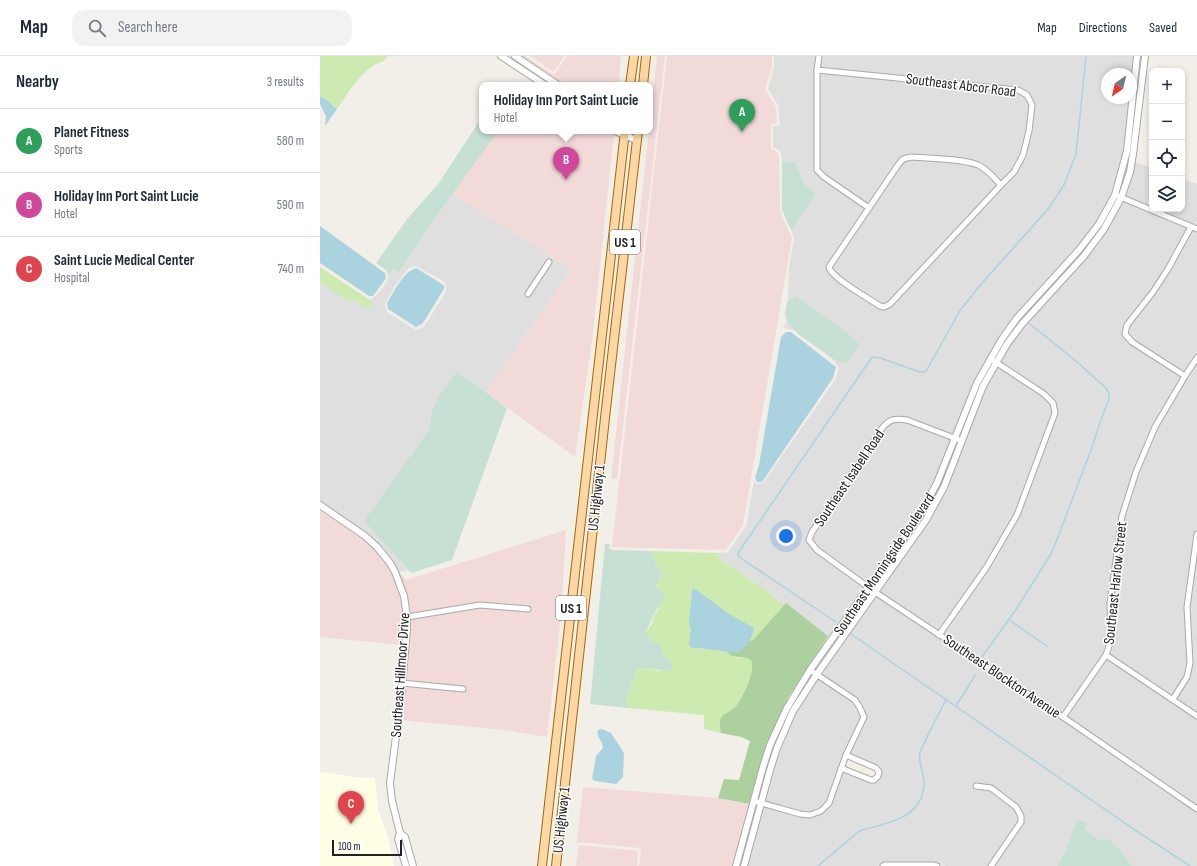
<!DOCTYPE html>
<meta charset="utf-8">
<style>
body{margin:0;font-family:"Sofia Sans Condensed",sans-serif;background:#f2f2f3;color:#1f2937}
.controls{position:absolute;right:12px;top:12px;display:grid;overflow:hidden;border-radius:8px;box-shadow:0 2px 6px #0003}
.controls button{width:36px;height:36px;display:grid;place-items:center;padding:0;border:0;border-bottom:1px solid #e0e1e3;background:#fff;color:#1f2937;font:20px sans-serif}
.compass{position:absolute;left:781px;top:12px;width:36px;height:36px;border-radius:50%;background:#fff;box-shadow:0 2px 6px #0003;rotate:214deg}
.scale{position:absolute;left:12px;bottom:10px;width:70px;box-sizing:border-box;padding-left:4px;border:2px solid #222;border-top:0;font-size:11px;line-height:14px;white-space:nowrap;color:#222;-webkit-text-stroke:3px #fff;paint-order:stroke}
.you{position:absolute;left:466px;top:480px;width:14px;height:14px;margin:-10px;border:3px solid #fff;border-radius:50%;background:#1a73e8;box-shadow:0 0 0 6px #1a73e833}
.badge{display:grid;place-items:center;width:26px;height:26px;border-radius:50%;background:#b45309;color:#fff;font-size:13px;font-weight:700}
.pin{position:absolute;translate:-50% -33px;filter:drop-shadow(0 1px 2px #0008)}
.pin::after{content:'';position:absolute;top:21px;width:14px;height:12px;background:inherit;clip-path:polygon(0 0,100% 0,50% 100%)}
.popup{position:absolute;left:159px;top:26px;width:174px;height:52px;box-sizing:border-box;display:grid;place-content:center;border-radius:8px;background:#fff;filter:drop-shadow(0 1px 3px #0005);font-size:13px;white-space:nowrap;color:#747a83}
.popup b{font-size:15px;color:#1f2937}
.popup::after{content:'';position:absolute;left:50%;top:100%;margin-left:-8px;border:8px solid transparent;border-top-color:#fff}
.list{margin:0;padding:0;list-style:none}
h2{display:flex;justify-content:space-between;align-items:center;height:52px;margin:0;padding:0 16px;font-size:17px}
h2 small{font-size:13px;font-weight:400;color:#747a83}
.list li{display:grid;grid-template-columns:26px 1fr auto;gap:12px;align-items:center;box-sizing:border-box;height:64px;padding:0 16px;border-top:1px solid #e0e1e3}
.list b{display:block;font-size:15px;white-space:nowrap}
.list p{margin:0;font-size:13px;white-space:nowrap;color:#747a83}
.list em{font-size:13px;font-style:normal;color:#747a83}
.icon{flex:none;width:22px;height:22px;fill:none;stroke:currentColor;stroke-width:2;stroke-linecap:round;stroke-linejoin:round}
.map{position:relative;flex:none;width:877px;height:810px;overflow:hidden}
header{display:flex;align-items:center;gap:24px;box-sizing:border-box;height:56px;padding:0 20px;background:#fff;border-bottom:1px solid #e0e1e3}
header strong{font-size:19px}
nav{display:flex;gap:22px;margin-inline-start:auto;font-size:14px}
.search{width:280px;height:36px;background:#f2f2f3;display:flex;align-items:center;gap:10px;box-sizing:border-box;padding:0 14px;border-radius:12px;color:#747a83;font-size:15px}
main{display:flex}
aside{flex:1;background:#fff}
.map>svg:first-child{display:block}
.residential{fill:#e0dfdf;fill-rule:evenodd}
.commercial{fill:#f2dad9}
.education{fill:#ffffe5}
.grass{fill:#cdebb0}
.forest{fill:#add19e}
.wetland{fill:#c6e0d4}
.water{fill:#aad3df}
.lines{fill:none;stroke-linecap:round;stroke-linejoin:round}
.stream{stroke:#aad3df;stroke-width:1.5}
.minor-casing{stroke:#a9a9a9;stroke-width:7}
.tertiary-casing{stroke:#a9a9a9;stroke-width:8}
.primary-casing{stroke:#a06b00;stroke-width:10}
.minor{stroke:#fff;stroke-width:5}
.tertiary{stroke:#fff;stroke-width:6}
.primary{stroke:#fcd6a4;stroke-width:8}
.labels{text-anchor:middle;stroke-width:3;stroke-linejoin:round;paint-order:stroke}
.shield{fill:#fff;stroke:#646464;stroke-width:1}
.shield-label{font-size:14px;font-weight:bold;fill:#222}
.street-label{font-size:15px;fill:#222;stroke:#fff}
</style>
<header>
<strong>Map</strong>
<div class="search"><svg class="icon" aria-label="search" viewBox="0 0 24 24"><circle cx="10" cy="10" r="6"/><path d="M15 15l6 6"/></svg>Search here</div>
<nav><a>Map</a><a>Directions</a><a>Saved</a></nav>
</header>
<main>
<aside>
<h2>Nearby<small>3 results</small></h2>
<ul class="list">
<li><span class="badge" style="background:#2e9e5b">A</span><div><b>Planet Fitness</b><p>Sports</p></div><em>580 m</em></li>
<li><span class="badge" style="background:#d1479c">B</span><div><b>Holiday Inn Port Saint Lucie</b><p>Hotel</p></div><em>590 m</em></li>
<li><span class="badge" style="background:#e0444e">C</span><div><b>Saint Lucie Medical Center</b><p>Hospital</p></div><em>740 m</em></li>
</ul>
</aside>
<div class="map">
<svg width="877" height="810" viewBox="0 0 877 810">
<rect width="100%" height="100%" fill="#f2efe9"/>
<g class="residential">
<polygon points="454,0 496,0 495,16 494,114 502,123 545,153 505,212 508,217 519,227 563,254 571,249 696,117 705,100 712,75 714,48 709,36 699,32 500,12 501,0 815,0 811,32 811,18 787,18 787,42 810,42 804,95 793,138 777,167 758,193 680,282 654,326 633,379 583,361 573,361 568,363 561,370 490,474 486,486 495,496 546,532 490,610 465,650 469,640 466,547 464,550 443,532 400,503 399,497 408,496 426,470 434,425 436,428 443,427 515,324 519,312 517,309 511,302 473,274 463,272 467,265 478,278 476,240 468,246 469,212 474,182 471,174 496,138 484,129 480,122 476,106 462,106 461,96 453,91 453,70 458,70 460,68 458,49 448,33 454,11"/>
<polygon points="500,17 697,37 705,41 709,50 707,75 700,99 692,114 682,126 670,114 661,107 650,103 592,98 583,101 576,108 548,148 505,119 499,112"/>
<polygon points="591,104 648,108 658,112 678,130 568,245 564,248 561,247 522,222 511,212 579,111 584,106"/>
<polygon points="814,106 832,112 832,152 804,140"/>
<polygon points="862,123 877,128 877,170 835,153 862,153"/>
<path d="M133 138 247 210 251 215 166 336 151 325 112 356 109 374 45 466 88 514 78 516 66 497 59 489 0 446V226L27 243 37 246 47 252 50 251 51 244 61 235 68 223V219L73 211 79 215 94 192ZM96 210 123 225 127 231 124 239 107 266 103 271 96 274 67 256 65 248 74 231 83 219 89 212Z"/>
<polygon points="802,145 868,173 846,212 831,235 804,269 802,278 803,280 810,288 861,321 832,370 814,415 800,460 789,584 784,598 743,657 622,578 668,514 699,460 737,357 735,345 726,336 679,305 704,269 765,202"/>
<polygon points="872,174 877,175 877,297 864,316 813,283 808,277 809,270 835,238 850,215"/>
<polygon points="877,306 877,471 873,481 865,551 867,607 865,620 852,639 789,597 794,584 793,548 805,461 819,417 837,372 867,321"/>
<polygon points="677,310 722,340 730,348 732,357 694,458 664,511 618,575 559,535 608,465 665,331"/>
<polygon points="573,366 586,367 631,384 615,426 597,459 549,528 498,491 492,484 494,477 565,373"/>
<polygon points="636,386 639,387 621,430 603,463 555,532 553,531 602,461 620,428"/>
<polygon points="877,494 877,657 856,642 869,622 872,607 870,551"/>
<polygon points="556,540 741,663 877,757 877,810 812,810 798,791 779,784 765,773 755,768 745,797 737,810 674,810 703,767 703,759 698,749 672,730 654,727 653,732 669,734 694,753 698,761 699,765 668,810 626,810 613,806 565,806 558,810 427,810 442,751 479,760 491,762 501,758 510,749 522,716 550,727 555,727 560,721 562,716 558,710 530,697 546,661 543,650 537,642 500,617"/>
<polygon points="787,602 877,663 877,750 747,660"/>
<polygon points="497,622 534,646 538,653 541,661 523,700 506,746 500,753 490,756 481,755 444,745 459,693 476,656"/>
</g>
<g class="commercial">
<polygon points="200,0 205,0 233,18 235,18 247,0 301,0 299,29 243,29"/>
<polygon points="210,0 244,0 234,16"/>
<polygon points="337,0 345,0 297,423 291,423"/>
<polygon points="347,0 452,0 452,12 445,33 456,51 457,67 451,68 451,92 459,98 460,155 472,182 423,469 406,494 292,491"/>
<polygon points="177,75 289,75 294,78 272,285 255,401 166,336 251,215 247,210 133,138"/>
<polygon points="0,453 43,482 56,493 68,509 73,518 82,541 85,561 84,573 76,663 82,589 0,581"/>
<polygon points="246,474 241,561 227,681 185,674 80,664 87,539 77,514 86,524"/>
<polygon points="263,731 398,742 430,748 413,810 319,810 321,795 319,792 259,786 256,789 254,810"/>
<polygon points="259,789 318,795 317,810 256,810"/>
</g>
<polygon class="education" points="0,716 42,722 55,722 58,753 68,782 74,810 0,810"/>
<g class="grass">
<path d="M0 0H68L64 5C45 9 28 37 17 53L4 42 0 40Z"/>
<polygon points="0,211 47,242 51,244 51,251 47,252 37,246 27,244 0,226"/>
<path d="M330 495 399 497 400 503 443 532 464 550 433 584 414 589 415 602C420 602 427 601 431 604 438 610 422 644 416 650 413 654 407 655 404 659 399 664 400 670 401 677L384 673V659L307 652V640L317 613C325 614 332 612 340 615L351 605 342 598 341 590 330 583 326 576 331 569 334 559 339 553 341 535 336 531 342 517 341 513 336 510 335 503Z"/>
</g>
<path class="forest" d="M466 547 508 580 469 640 453 677 430 748 398 742 404 723 419 724 430 685 421 681 401 677C400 671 399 666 401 662 405 656 412 655 416 650 423 642 436 614 431 604 420 598 413 606 404 592L414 588 433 584Z"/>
<g class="wetland">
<polygon points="162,61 162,75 177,75 170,86 94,192 79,216 73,212 68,219 67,215 56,207 88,162 119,127"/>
<path d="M462 106H476C481 124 481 126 496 138L471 174 462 154Z"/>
<polygon points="476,240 526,276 539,288 527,307 515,304 478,278 467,265 465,258 467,246"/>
<polygon points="136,317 151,325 187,352 132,504 91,517 45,466 47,461 109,374 112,356 118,342"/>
<path d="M285 488H290L289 492 292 494 330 495 335 503 336 510 341 513 342 517 336 531 341 535 344 541C341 551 338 551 334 558 331 564 329 570 326 576L330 583 341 590 342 598 351 605 352 614C345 615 341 614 334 613 328 612 323 614 317 613L307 640V652L270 648Z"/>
<polygon points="760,764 767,767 765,773 779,784 788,783 798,791 812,810 737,810 745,797 755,768"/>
</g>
<g class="water">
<polygon points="0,40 4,42 17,53 5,70 6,60 0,48"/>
<polygon points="0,170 65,217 66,222 53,240 49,240 0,207"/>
<path d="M96 212 122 228 125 231 105 264 102 268 96 271 68 253 67 247C74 236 83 216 96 212Z"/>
<polygon points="466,276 471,276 516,311 513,322 442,426 437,426 435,422 439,409 461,281"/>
<path d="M374 532 409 558 434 572C434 580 425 593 418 597L379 592H372L369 589 371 573 369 567 372 535Z"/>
<path d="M282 673 291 677 304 697 303 721 296 728 275 725 272 723 276 700 283 692C283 685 276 681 278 674Z"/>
</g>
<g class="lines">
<g class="stream">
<polyline points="689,564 727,590"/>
<polyline points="516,566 419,501 418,497 550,304 552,301 560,302 600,316 603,316 606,315 641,253 663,226 729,152 744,129 756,98 766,0"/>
<polyline points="531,578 812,772 870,810"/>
<polyline points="662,601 697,552 731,498 739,478 770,397 782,361 789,343 789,337 786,332 756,305 710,268"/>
<polyline points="636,650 656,618"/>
<path d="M498 810 538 776 542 774C569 767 604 762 604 726 604 718 598 706 600 696 602 690 606 685 608 679 614 667 620 655 626 644"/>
</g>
<g class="minor-casing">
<g id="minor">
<polyline points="499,0 497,14 497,114 504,121 549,152"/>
<path d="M497 14 698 34 707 39 712 49 709 75 703 99 694 116 681 129 570 248 564 251 560 250C550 243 511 222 509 211L578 109 583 103 591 101C608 102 648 103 660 110 669 115 675 123 681 129"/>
<polyline points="798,140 877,173"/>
<polyline points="208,238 229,206"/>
<polyline points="865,320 812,286 805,278 807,269 833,236 848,213 871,171"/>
<path d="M642 385 587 364C576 362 570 363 563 371L492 476 489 484 497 494 555 536 743 661 877 753"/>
<polyline points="87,561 160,549 208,553"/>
<polyline points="619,579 666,512 697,459 735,357 733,347 724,338 674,305"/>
<polyline points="786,599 877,660"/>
<polyline points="82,627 143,633"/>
<polyline points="853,643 867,621 870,607 867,551 877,478"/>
<polyline points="743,661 786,599 791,584 790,548 802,460 816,416 835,371 865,320 877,302"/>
<polyline points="521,712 551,724 554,724 558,720 559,716 556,712 526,699"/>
<polyline points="656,730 671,732 696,751 701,760 701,766 671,810"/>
<polyline points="434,745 480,758 490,759 501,755 509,747 526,699 544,661 540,652 535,644 490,614"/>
<polyline points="563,810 565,809 613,809 617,810"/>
</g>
</g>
<g class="tertiary-casing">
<g id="tertiary">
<polyline points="181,0 225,29"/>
<polyline points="195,0 238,29"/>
<polyline points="295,75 316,84"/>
<polyline points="0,449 45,480 57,491 70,507 75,516 84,540 87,561 87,573 81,642 70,727 72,745 80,777 78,783 86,810"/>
<polyline points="80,777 85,781 93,810"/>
<polyline points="416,810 443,711 450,689 467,652 490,614 599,460 617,427 657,327 682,283 697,262 759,194 779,168 795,139 807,95 817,0"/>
<polyline points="424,810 450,714 457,692 473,655 497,618 606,464 624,431 663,330 687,288 702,268 764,200 784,173 801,142 810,116 813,98 825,0"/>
</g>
</g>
<g class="primary-casing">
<g id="primary">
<polyline points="310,29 314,0"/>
<polyline points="323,29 326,0"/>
<polyline points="222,810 305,75"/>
<polyline points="236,810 286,353 318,75"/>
</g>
</g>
<use href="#minor" class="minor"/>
<use href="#tertiary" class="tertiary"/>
<use href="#primary" class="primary"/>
</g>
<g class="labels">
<g class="shield">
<rect x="290" y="174" width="30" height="24" rx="3"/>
<rect x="236" y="540" width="30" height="24" rx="3"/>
</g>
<g class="shield-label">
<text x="305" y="191">US 1</text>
<text x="251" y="557">US 1</text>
</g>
<g class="street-label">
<text transform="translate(641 29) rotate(7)" y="5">Southeast Abcor Road</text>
<text transform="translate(529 422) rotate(-56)" y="5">Southeast Isabell Road</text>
<text transform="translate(276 442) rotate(-84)" y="5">US Highway 1</text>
<text transform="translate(564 508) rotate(-56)" y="5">Southeast Morningside Boulevard</text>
<text transform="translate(795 527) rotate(-84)" y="5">Southeast Harlow Street</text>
<text transform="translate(80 619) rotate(-86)" y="5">Southeast Hillmoor Drive</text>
<text transform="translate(682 620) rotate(34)" y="5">Southeast Blockton Avenue</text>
<text transform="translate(241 764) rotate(-84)" y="5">US Highway 1</text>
</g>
</g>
</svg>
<div class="controls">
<button>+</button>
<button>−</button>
<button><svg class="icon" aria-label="locate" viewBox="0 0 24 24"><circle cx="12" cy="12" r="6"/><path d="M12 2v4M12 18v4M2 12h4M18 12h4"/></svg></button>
<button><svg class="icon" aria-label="layers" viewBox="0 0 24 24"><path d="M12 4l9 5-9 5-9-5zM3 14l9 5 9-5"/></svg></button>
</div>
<svg class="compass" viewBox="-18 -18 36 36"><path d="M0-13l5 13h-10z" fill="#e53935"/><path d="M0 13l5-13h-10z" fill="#747a83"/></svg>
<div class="scale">100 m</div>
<div class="you"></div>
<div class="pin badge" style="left:422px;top:76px;background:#2e9e5b">A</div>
<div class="pin badge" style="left:246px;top:124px;background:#d1479c">B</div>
<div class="popup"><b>Holiday Inn Port Saint Lucie</b>Hotel</div>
<div class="pin badge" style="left:31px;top:768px;background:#e0444e">C</div>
</div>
</main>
